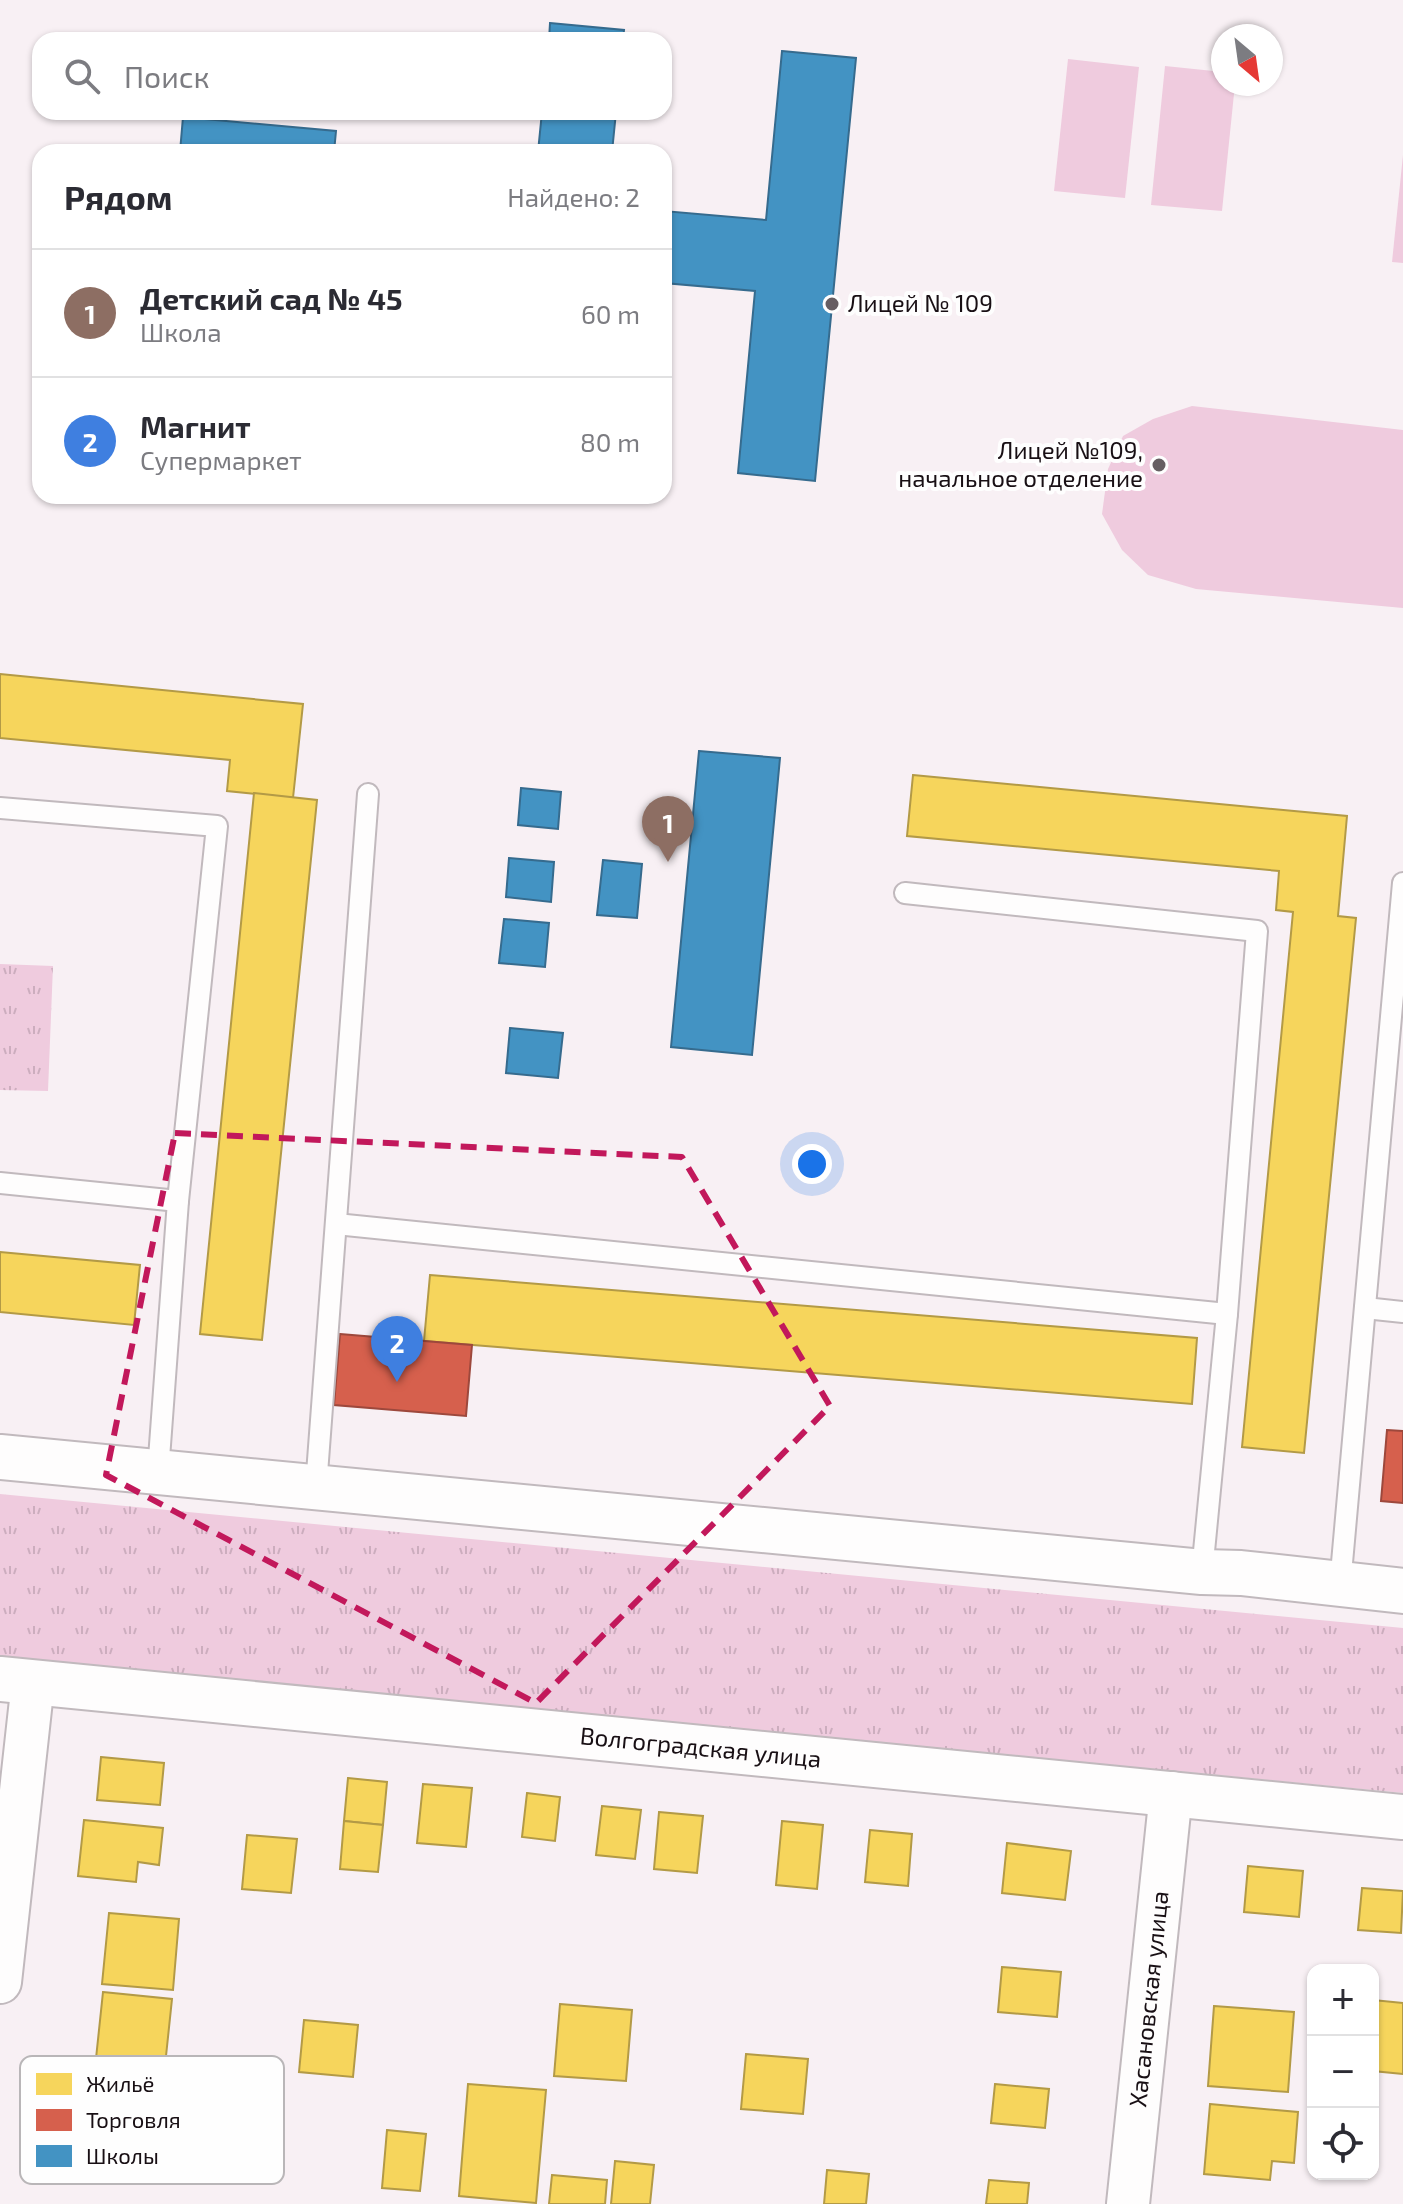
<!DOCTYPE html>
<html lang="ru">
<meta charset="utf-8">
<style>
body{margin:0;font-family:"Exo 2",sans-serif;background:#f7f7f7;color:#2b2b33}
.controls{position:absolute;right:24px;bottom:24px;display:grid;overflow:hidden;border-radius:16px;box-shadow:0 2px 6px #0004}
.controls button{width:72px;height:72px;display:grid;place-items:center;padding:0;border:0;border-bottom:2px solid #e1e1e2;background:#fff;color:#2b2b33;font:40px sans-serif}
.compass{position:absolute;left:1211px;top:24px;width:72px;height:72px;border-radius:50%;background:#fff;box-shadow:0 2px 6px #0004;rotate:151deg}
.you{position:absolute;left:812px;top:1164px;width:28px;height:28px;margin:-20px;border:6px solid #fff;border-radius:50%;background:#1a73e8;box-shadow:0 0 0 12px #1a73e833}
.badge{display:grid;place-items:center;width:52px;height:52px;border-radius:50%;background:#0f766e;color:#fff;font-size:26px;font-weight:700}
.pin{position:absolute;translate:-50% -66px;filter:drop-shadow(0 2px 4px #0008)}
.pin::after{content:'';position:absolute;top:42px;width:28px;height:24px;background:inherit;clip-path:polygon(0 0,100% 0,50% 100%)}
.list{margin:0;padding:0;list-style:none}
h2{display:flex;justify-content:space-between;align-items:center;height:104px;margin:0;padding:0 32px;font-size:34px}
h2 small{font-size:26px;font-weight:400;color:#7c7c81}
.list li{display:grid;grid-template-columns:52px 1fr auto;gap:24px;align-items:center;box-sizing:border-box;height:128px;padding:0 32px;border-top:2px solid #e1e1e2}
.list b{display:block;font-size:30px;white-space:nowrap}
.list p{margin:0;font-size:26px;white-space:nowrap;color:#7c7c81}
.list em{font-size:26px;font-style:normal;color:#7c7c81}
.icon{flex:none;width:44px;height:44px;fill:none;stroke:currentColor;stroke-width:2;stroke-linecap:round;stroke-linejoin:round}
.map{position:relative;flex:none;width:1403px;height:2204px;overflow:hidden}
.search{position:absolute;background:#fff;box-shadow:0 2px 6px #0004;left:32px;top:32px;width:640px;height:88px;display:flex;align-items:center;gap:20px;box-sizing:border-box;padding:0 28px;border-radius:24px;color:#7c7c81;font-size:30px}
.panel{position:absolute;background:#fff;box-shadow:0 2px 6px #0004;left:32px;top:144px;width:640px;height:360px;border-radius:24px}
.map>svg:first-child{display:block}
.park{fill:url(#park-tufts)}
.pitch{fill:#efcbde}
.homes{fill:#f6d55c;stroke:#b39a46;stroke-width:2}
.shops{fill:#d6604d;stroke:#9d483c;stroke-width:2}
.schools{fill:#4393c3;stroke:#366b8e;stroke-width:2}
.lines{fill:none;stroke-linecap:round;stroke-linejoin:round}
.service-casing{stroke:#c1b9bd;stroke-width:24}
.minor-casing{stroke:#c1b9bd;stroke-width:46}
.tertiary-casing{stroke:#c1b9bd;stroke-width:48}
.service{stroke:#fefdfd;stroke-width:20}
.minor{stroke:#fefdfd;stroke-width:42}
.tertiary{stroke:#fefdfd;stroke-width:44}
.marked{fill:none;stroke:#c2185b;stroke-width:6;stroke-dasharray:16 10;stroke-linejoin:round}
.poi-dot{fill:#665e62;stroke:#fefefe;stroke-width:3}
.labels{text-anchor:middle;stroke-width:8;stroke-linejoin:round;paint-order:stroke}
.poi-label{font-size:24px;fill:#180f14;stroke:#fefefe;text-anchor:start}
.street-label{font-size:24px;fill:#180f14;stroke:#fefefe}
.key{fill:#fefefe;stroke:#b9b6b8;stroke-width:2}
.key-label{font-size:22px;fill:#180f14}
</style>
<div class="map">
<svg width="1403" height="2204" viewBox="0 0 1403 2204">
<defs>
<pattern id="park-tufts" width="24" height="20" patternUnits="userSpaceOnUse" patternTransform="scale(2)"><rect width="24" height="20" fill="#efcbde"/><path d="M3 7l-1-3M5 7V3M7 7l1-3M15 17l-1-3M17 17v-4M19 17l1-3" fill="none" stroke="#ccadbe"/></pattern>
</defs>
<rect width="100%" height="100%" fill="#f8f0f4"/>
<g class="park">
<polygon points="0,964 53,966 48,1091 0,1090"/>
<polygon points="0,1494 1403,1628 1403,1793 0,1658"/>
</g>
<g class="pitch">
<polygon points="1068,59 1139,67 1125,198 1054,191"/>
<polygon points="1165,66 1223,72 1223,84 1235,84 1222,211 1151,205"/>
<polygon points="1403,155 1403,263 1392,262"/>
<polygon points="1192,406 1403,430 1403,608 1196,589 1148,575 1122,550 1102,514 1108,469 1123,436 1153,419"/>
</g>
<g class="homes">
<polygon points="0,674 303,704 293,798 227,791 230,760 0,738"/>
<polygon points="913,775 1347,816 1338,916 1356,918 1304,1453 1242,1447 1293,912 1276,910 1279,871 907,836"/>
<polygon points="254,793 317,800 262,1340 200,1334"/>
<polygon points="0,1252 140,1265 134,1325 0,1312"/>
<polygon points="430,1275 1197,1338 1192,1404 424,1341"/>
<polygon points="101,1757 164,1763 160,1805 97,1800"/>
<polygon points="348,1778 387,1782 383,1825 344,1821"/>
<polygon points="423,1784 472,1788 466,1847 417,1843"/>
<polygon points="527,1793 560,1797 555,1841 522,1837"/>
<polygon points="602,1806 641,1810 635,1859 596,1855"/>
<polygon points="659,1812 703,1816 697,1873 654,1869"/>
<polygon points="84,1820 163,1828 159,1865 138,1862 136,1882 78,1876"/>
<polygon points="344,1821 383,1825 378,1872 340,1869"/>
<polygon points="782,1821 823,1825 817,1889 776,1885"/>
<polygon points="870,1830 912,1834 908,1886 865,1882"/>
<polygon points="247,1835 297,1839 291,1893 242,1889"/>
<polygon points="1007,1843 1071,1851 1065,1900 1002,1893"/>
<polygon points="1248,1866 1303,1871 1299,1917 1244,1912"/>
<polygon points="1362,1888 1403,1891 1401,1933 1358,1930"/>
<polygon points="109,1913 179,1919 173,1990 102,1984"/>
<polygon points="1002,1967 1061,1972 1057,2017 998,2012"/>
<polygon points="103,1992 172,1999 164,2075 95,2068"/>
<polygon points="1373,2000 1403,2003 1403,2074 1373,2071"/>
<polygon points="560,2004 632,2010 626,2081 554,2076"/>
<polygon points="1214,2006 1294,2012 1288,2092 1208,2086"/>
<polygon points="304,2020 358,2025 353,2077 299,2072"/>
<polygon points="746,2054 808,2059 803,2114 741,2109"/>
<polygon points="468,2084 546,2090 536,2203 459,2196"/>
<polygon points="995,2084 1049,2089 1045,2128 991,2123"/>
<polygon points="1210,2104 1298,2112 1294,2163 1272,2161 1270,2180 1204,2174"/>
<polygon points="387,2130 426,2134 420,2191 382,2188"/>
<polygon points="615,2161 654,2165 650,2204 611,2204"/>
<polygon points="827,2170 869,2174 866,2204 824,2204"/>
<polygon points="552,2175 607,2180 605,2204 549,2204"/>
<polygon points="989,2180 1029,2183 1027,2204 986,2204"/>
</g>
<g class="shops">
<polygon points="340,1334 472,1345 466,1416 334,1405"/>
<polygon points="1387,1430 1403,1431 1403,1503 1381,1501"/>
</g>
<g class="schools">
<polygon points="550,23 624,30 623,40 549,40"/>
<polygon points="782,51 856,58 815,481 738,473 755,291 664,283 664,211 766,220"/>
<polygon points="542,112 616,112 612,152 538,152"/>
<polygon points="183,117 336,131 334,152 180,152"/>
<polygon points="699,751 780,758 752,1055 671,1047"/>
<polygon points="521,788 561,792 558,829 518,825"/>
<polygon points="509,858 554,862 551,902 506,897"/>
<polygon points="603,860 642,864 637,918 597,915"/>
<polygon points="504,919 549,923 545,967 499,963"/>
<polygon points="510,1028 563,1033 558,1078 506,1073"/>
</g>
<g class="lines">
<g class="service-casing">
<g id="service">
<polyline points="0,808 217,826 178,1201 0,1183"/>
<polyline points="336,1224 1227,1314 1257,931 905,893"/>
<polyline points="1365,1308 1403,1312"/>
<polyline points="158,1472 178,1201"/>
<polyline points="316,1487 368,794"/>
<polyline points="1202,1572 1227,1314"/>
<polyline points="1340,1585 1403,883"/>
</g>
</g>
<g class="minor-casing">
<g id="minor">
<polyline points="0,1982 33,1682"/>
<path id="s1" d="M1128 2204 1171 1793"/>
</g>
</g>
<g class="tertiary-casing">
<g id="tertiary">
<polyline points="0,1457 1202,1572 1241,1573 1403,1591"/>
<path id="s2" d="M0 1679 1403 1817"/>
</g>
</g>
<use href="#service" class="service"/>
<use href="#minor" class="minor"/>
<use href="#tertiary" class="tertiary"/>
</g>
<path class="marked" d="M175 1133 682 1157 830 1406 536 1703 106 1475Z"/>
<g class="poi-dot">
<circle cx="832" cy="304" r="8"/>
<circle cx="1159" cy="465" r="8"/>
</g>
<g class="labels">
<g class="poi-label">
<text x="848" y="312">Лицей № 109</text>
<text x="1143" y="459" text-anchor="end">Лицей №109,<tspan x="1143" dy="28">начальное отделение</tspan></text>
</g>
<g class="street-label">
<text dy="8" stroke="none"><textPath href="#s2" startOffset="704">Волгоградская улица</textPath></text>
<text dy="8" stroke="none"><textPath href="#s1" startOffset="206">Хасановская улица</textPath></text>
</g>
</g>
<rect x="20" y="2056" width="264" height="128" rx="12" class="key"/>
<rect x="36" y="2073" width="36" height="22" fill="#f6d55c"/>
<rect x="36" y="2109" width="36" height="22" fill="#d6604d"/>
<rect x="36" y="2145" width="36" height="22" fill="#4393c3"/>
<g class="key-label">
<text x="86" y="2092">Жильё</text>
<text x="86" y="2128">Торговля</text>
<text x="86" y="2164">Школы</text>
</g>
</svg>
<div class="controls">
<button>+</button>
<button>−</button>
<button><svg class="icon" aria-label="locate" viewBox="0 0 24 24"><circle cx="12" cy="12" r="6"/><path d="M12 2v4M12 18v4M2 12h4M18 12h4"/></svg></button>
</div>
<svg class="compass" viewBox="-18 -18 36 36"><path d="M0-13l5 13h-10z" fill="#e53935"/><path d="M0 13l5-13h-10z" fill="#7c7c81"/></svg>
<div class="you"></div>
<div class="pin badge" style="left:668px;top:862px;background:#8d6e63">1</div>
<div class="pin badge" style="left:397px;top:1382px;background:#3f7fe0">2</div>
<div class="search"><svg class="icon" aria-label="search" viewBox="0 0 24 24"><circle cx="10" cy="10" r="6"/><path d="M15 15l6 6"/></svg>Поиск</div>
<section class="panel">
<h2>Рядом<small>Найдено: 2</small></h2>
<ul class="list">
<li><span class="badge" style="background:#8d6e63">1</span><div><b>Детский сад № 45</b><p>Школа</p></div><em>60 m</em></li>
<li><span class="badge" style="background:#3f7fe0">2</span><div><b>Магнит</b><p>Супермаркет</p></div><em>80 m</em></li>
</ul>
</section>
</div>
